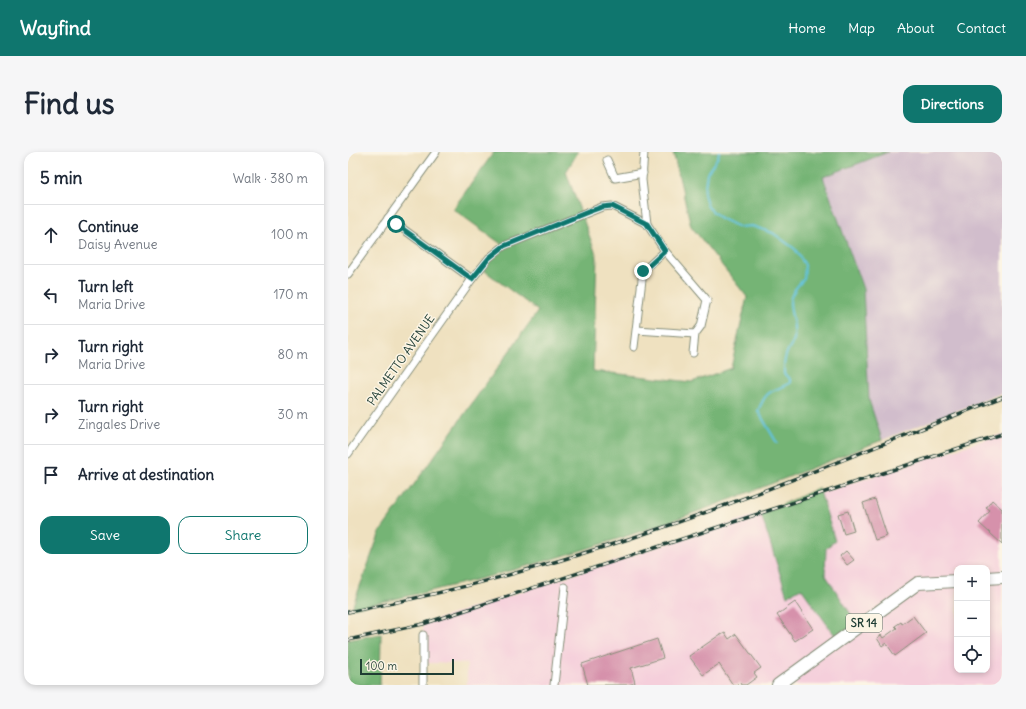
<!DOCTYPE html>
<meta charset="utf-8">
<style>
body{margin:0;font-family:Delius,sans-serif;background:#f6f6f7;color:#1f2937}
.controls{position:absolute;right:12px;bottom:12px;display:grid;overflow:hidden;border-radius:8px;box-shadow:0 2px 6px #0003}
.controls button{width:36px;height:36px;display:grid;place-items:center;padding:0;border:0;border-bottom:1px solid #e0e1e3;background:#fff;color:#1f2937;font:20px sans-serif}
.scale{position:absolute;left:12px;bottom:10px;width:94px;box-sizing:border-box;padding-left:4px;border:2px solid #1f3d34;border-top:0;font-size:11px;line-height:14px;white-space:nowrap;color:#1f3d34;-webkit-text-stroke:3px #fcf5e5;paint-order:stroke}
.stop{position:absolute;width:12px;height:12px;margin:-9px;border:3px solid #0f766e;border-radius:50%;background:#fff}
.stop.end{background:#0f766e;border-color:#fff;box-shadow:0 1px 4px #0008}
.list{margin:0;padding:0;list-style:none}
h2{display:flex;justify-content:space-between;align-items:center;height:52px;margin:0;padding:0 16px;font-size:17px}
h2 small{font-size:13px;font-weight:400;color:#747a83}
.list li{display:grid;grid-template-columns:26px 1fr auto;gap:12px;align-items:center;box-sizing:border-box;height:60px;padding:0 16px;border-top:1px solid #e0e1e3}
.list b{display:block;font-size:15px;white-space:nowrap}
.list p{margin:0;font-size:13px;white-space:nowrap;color:#747a83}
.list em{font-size:13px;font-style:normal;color:#747a83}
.actions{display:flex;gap:8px;padding:12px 16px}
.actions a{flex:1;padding:9px 0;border:1px solid #0f766e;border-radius:12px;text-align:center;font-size:14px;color:#0f766e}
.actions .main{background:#0f766e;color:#fff}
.icon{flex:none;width:22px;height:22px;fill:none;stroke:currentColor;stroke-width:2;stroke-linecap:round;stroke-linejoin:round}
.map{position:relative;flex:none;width:654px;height:533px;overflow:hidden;border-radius:12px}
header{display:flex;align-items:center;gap:24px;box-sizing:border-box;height:56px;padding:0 20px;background:#0f766e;color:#fff}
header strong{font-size:19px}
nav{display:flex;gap:22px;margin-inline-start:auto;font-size:14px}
.intro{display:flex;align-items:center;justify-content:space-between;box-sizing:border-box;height:96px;padding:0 24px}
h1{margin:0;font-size:28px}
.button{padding:10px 18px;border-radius:12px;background:#0f766e;color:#fff;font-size:14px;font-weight:700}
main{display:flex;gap:24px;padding:0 24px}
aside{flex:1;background:#fff;border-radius:12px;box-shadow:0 2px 6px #0003}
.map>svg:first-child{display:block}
.built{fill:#f5cfdb;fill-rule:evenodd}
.industrial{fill:#d1bdcc}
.forest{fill:#74b475;stroke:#4a7854}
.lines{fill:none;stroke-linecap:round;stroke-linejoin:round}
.stream{stroke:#62c3e0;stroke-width:2}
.building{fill:#d691ab}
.minor-casing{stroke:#878f7a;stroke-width:9}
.primary-casing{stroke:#878f7a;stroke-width:14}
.minor{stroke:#fff;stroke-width:7}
.primary{stroke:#fff;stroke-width:12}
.rail-casing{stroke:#1f3d34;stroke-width:3.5}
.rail{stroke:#fcf5e5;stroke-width:2;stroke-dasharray:6;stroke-linecap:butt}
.route{stroke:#0f766e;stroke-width:5}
.labels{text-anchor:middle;stroke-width:3;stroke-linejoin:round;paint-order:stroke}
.shield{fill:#fcf5e5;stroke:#617469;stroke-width:1}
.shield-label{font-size:11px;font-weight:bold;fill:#1f3d34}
.street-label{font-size:12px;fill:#1f3d34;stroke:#fcf5e5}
</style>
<header>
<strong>Wayfind</strong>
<nav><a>Home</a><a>Map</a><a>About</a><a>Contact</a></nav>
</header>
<div class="intro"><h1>Find us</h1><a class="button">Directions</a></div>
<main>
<aside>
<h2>5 min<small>Walk · 380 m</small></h2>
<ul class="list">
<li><svg class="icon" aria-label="ahead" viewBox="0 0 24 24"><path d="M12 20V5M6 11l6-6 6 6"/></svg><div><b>Continue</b><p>Daisy Avenue</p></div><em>100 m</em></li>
<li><svg class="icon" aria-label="left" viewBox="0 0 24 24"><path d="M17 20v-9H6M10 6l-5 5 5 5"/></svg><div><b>Turn left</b><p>Maria Drive</p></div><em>170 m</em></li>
<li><svg class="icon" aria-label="right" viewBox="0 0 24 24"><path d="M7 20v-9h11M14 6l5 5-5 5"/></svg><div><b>Turn right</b><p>Maria Drive</p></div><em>80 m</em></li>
<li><svg class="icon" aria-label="right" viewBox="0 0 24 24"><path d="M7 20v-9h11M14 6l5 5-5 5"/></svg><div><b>Turn right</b><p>Zingales Drive</p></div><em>30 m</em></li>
<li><svg class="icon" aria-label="arrive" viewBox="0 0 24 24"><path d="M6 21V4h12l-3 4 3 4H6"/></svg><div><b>Arrive at destination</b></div></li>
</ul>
<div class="actions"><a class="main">Save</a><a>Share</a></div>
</aside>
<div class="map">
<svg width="654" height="533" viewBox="0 0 654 533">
<rect width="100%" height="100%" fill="#fcf5e5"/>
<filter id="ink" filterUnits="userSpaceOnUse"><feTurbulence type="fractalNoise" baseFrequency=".025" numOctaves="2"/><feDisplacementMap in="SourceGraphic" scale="8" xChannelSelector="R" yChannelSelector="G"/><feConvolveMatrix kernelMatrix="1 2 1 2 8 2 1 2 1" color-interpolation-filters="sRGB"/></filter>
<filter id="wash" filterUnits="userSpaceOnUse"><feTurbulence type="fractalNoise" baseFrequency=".012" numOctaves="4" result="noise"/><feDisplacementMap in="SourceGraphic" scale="16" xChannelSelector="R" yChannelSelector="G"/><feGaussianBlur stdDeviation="0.9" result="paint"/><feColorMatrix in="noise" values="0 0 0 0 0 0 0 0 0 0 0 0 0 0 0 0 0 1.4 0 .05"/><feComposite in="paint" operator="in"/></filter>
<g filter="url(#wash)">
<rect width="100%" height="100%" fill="#efe1c0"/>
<path class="built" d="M654 282V533H119V511H75V472ZM609 416H639V518H609Z"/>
<polygon class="industrial" points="540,0 654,0 654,241 534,288 521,248 515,137 475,25"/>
<g class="forest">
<path d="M146 0H230L218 20 249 105 245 219 344 230 383 216 399 145 343 74 325 0H540L475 25 515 137 521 248 534 288C451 321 367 355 282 383 191 413 98 437 4 456L32 380 190 159 133 116 156 94 105 57Z"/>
<polygon points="471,336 487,389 478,396 477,422 511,475 491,489 453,436 439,444 413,362"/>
<polygon points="33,482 32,533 0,533 0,488"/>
</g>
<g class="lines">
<path class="stream" d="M371 0 370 5 359 21 356 42 360 55 372 66 391 75 404 74 425 81 447 97 457 113 456 127C429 153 450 160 446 187 445 191 442 194 440 198 436 206 436 213 436 222L442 227V231C422 242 420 235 410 259L429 291"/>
</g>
<g id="blocks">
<g class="building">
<polygon points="527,347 539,384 527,388 515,351"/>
<polygon points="644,348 654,357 654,392 631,371 642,359 638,356"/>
<polygon points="500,359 506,379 496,382 490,362"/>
<polygon points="498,399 506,408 499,413 492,404"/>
<polygon points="447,450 465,477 447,489 429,463"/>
<polygon points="565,464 578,481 547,504 538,491 534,494 529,486 533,483 535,486 549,476 547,474 553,470 554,472"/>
<polygon points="377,481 381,487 388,482 413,516 406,521 409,525 398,533 393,533 392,531 389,533 385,533 371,512 355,523 341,504 373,482 373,483"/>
<polygon points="309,487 315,506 283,516 287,531 280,533 240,533 234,512"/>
</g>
</g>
</g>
<g filter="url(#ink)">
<use href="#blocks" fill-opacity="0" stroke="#878f7a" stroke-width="1"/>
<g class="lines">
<g class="minor-casing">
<g id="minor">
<polyline points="296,0 294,28 299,72"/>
<polyline points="259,8 267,26 295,21"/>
<polyline points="40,66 124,127"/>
<polyline points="0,122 88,0"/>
<polyline points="289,178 347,182"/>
<polyline points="286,195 295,119 317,99"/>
<polyline points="0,302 124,127 141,106 156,94 254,55 264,54 299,72 317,99 359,148 353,174 347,182 345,201"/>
<polyline points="75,533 75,483"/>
<polyline points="206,533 217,435"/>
</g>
</g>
<g class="primary-casing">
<g id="primary">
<polyline points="639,426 654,425"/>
<polyline points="430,533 570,431 609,429"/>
</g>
</g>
<use href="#minor" class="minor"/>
<use href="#primary" class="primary"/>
<g class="rail-casing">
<g id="rail">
<path d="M0 460C90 443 178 420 265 392 397 350 525 295 654 245"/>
<polyline points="0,488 75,472 654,282"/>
</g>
</g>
<use href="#rail" class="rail"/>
</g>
</g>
<g class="lines" filter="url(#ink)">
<polyline class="route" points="48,72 124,127 141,106 156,94 240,60 254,55 264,54 299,72 317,99 295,119"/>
</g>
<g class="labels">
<rect class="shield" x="498" y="462" width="36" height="18" rx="3"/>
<g class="shield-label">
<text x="516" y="475">SR 14</text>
</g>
<g class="street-label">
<text transform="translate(53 208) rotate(-55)" y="4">PALMETTO AVENUE</text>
</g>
</g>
</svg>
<div class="controls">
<button>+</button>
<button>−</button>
<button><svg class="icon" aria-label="locate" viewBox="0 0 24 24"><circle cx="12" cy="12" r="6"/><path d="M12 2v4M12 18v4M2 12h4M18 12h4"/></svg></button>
</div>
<div class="scale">100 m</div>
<div class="stop" style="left:48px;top:72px"></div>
<div class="stop end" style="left:295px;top:119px"></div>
</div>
</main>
